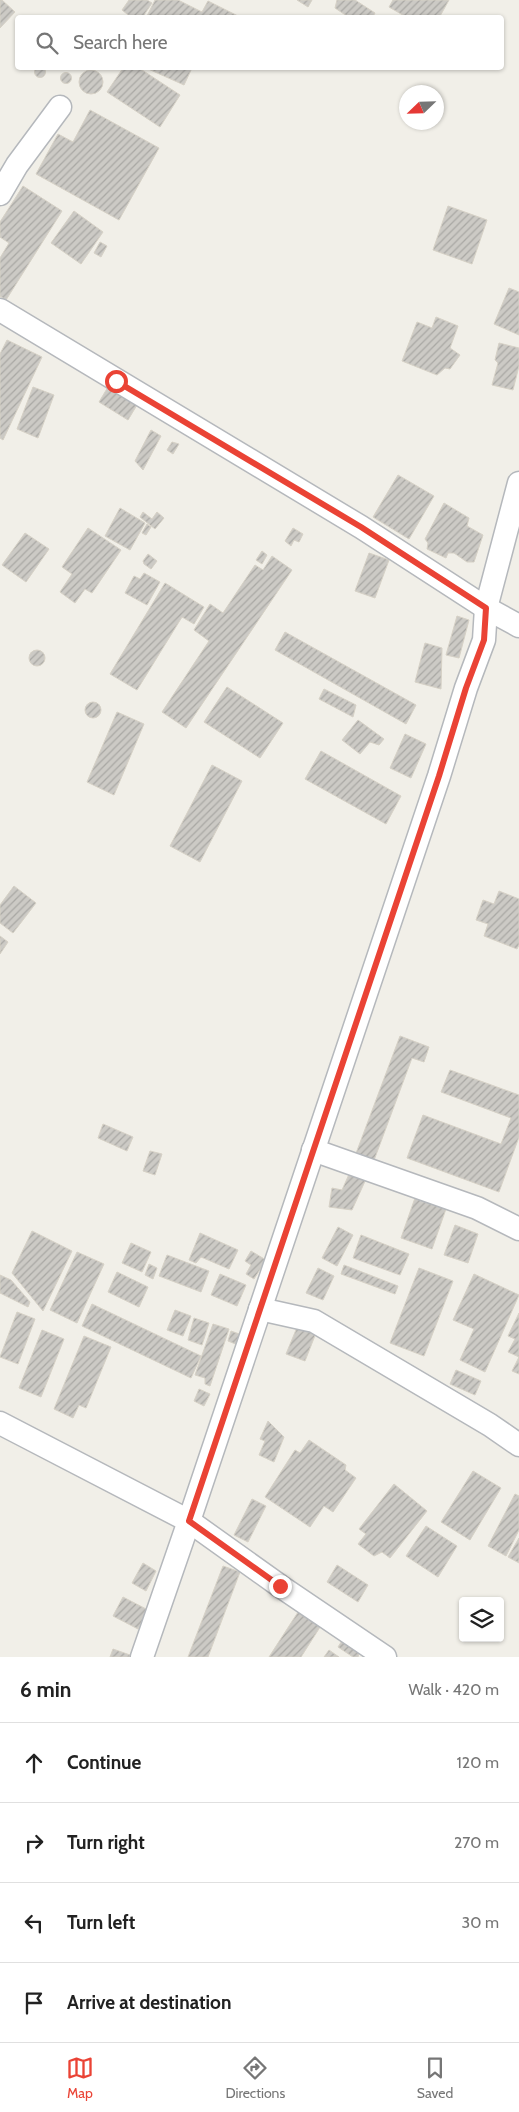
<!DOCTYPE html>
<meta charset="utf-8">
<style>
body{margin:0;font-family:Cabin,sans-serif;background:#f2f2f2;color:#222}
.controls{position:absolute;right:15px;bottom:15px;display:grid;overflow:hidden;border-radius:5px;box-shadow:0 1px 4px #0004}
.controls button{width:45px;height:45px;display:grid;place-items:center;padding:0;border:0;border-bottom:1px solid #e0e0e0;background:#fff;color:#222;font:25px sans-serif}
.compass{position:absolute;left:399px;top:85px;width:45px;height:45px;border-radius:50%;background:#fff;box-shadow:0 1px 4px #0004;rotate:247deg}
.stop{position:absolute;width:15px;height:15px;margin:-11px;border:4px solid #ea4335;border-radius:50%;background:#fff}
.stop.end{background:#ea4335;border-color:#fff;box-shadow:0 1px 5px #0008}
.list{margin:0;padding:0;list-style:none}
h2{display:flex;justify-content:space-between;align-items:center;height:65px;margin:0;padding:0 20px;font-size:21px}
h2 small{font-size:16px;font-weight:400;color:#767676}
.list li{display:grid;grid-template-columns:32px 1fr auto;gap:15px;align-items:center;box-sizing:border-box;height:80px;padding:0 20px;border-top:1px solid #e0e0e0}
.list b{display:block;font-size:19px;white-space:nowrap}
.list em{font-size:16px;font-style:normal;color:#767676}
.icon{flex:none;width:28px;height:28px;fill:none;stroke:currentColor;stroke-width:2;stroke-linecap:round;stroke-linejoin:round}
.map{position:relative;flex:none;width:519px;height:1657px;overflow:hidden}
.search{position:absolute;background:#fff;box-shadow:0 1px 4px #0004;left:15px;right:15px;top:15px;height:55px;display:flex;align-items:center;gap:12px;box-sizing:border-box;padding:0 18px;border-radius:5px;color:#767676;font-size:19px}
.sheet{height:385px;background:#fff}
nav{display:flex;justify-content:space-around;align-items:center;box-sizing:border-box;height:70px;border-top:1px solid #e0e0e0;background:#fff;font-size:14px;color:#767676}
nav a{display:grid;justify-items:center;gap:2px}
nav .on{color:#ea4335}
.map>svg:first-child{display:block}
.building{fill:url(#building-hatch);stroke:#d6d1c6}
.lines{fill:none;stroke-linecap:round;stroke-linejoin:round}
.minor-casing{stroke:#b5b8bc;stroke-width:25}
.minor{stroke:#fff;stroke-width:22}
.route{stroke:#ea4335;stroke-width:6}
</style>
<div class="map">
<svg width="519" height="1657" viewBox="0 0 519 1657">
<defs>
<pattern id="building-hatch" width="6" height="6" patternUnits="userSpaceOnUse" patternTransform="scale(1.25)"><rect width="6" height="6" fill="#cccac5"/><path d="M-1 1l2-2M0 6l6-6M5 7l2-2" fill="none" stroke="#a9a8a4"/></pattern>
</defs>
<rect width="100%" height="100%" fill="#f1efe8"/>
<g class="building">
<polygon points="0,0 2,0 15,12 0,28"/>
<polygon points="129,0 147,0 152,3 142,18 132,18 122,10"/>
<polygon points="155,0 178,0 202,12 208,1 242,18 146,18"/>
<polygon points="297,0 312,0 308,7"/>
<polygon points="337,0 355,0 375,13 372,18 350,18 335,8"/>
<polygon points="393,0 449,0 439,18 408,18 389,7"/>
<circle cx="40" cy="72" r="5.5"/>
<polygon points="123,68 139,68 180,95 160,127 107,92"/>
<polygon points="146,68 192,68 184,85"/>
<circle cx="91" cy="82" r="12"/>
<circle cx="66" cy="78" r="5.5"/>
<polygon points="90,110 159,148 119,220 36,174 58,134 73,142"/>
<polygon points="23,186 62,211 6,300 0,296 0,258 9,243 0,237 0,222"/>
<polygon points="448,206 487,220 472,264 433,250"/>
<polygon points="74,211 103,232 81,264 51,243"/>
<polygon points="100,242 107,246 101,257 94,253"/>
<polygon points="509,288 519,292 519,335 494,324"/>
<polygon points="436,317 458,326 450,348 460,355 450,369 445,368 437,375 402,361 417,322 432,328"/>
<polygon points="7,340 42,357 3,440 0,438 0,354"/>
<polygon points="499,343 519,348 519,366 513,390 492,385 498,363 495,360"/>
<polygon points="33,387 54,395 38,438 17,429"/>
<polygon points="108,387 137,405 128,420 99,402"/>
<polygon points="151,430 161,436 143,470 135,461"/>
<polygon points="172,442 179,444 173,454 167,450"/>
<polygon points="398,475 434,496 409,539 373,517"/>
<polygon points="444,503 469,518 467,526 483,535 474,562 467,562 454,553 448,553 446,558 427,549 428,543 425,539"/>
<polygon points="120,508 145,523 130,550 105,536"/>
<polygon points="143,512 152,519 157,512 164,518 155,529 140,517"/>
<polygon points="147,524 151,527 146,535 142,533"/>
<polygon points="88,528 121,550 92,593 85,589 75,603 60,592 72,574 62,567"/>
<polygon points="293,528 303,534 299,542 294,540 291,546 285,541"/>
<polygon points="25,533 49,549 26,582 2,565"/>
<polygon points="262,551 267,555 262,564 256,560"/>
<polygon points="369,553 389,560 375,598 355,591"/>
<polygon points="148,554 157,561 151,569 144,564 143,561"/>
<polygon points="272,556 292,570 186,728 162,712 209,641 194,630 210,604 223,613 255,565 263,570"/>
<polygon points="144,573 160,582 147,605 125,593 134,576 140,579"/>
<polygon points="165,583 204,607 194,624 182,617 137,690 110,674"/>
<polygon points="457,616 469,620 459,658 446,655"/>
<polygon points="285,632 416,705 406,724 275,650"/>
<polygon points="425,643 442,648 441,689 415,682"/>
<circle cx="37" cy="658" r="8"/>
<polygon points="227,687 283,723 260,758 204,722"/>
<polygon points="324,689 356,705 353,717 319,699"/>
<circle cx="93" cy="710" r="8"/>
<polygon points="117,712 144,724 114,795 87,782"/>
<polygon points="358,720 384,739 379,745 370,742 360,754 342,740"/>
<polygon points="405,734 426,744 411,778 390,768"/>
<polygon points="321,751 401,796 386,824 305,779"/>
<polygon points="212,765 242,781 200,862 170,846"/>
<polygon points="14,886 36,903 13,933 0,923 0,905"/>
<polygon points="499,891 519,899 519,945 517,949 484,936 488,924 476,920 483,900 494,904"/>
<polygon points="0,936 8,942 0,954"/>
<polygon points="400,1036 429,1047 424,1062 412,1058 373,1163 355,1156"/>
<polygon points="450,1070 519,1095 519,1137 499,1192 407,1158 423,1115 501,1144 511,1118 441,1092"/>
<polygon points="103,1124 133,1137 127,1151 98,1138"/>
<polygon points="150,1151 162,1154 155,1175 143,1171"/>
<polygon points="350,1172 366,1179 352,1210 329,1207 332,1188 342,1190"/>
<polygon points="416,1195 447,1206 432,1249 401,1238"/>
<polygon points="455,1225 478,1234 468,1263 444,1255"/>
<polygon points="338,1227 353,1235 337,1266 322,1258"/>
<polygon points="32,1231 72,1251 43,1311 12,1273"/>
<polygon points="200,1233 238,1250 229,1269 201,1257 196,1263 189,1260"/>
<polygon points="361,1235 409,1254 400,1275 353,1258"/>
<polygon points="131,1243 151,1252 142,1272 122,1263"/>
<polygon points="251,1251 266,1260 254,1279 246,1274 251,1265 245,1261"/>
<polygon points="77,1252 104,1264 77,1323 50,1310"/>
<polygon points="167,1255 209,1271 201,1292 159,1276"/>
<polygon points="149,1264 157,1268 153,1279 145,1275"/>
<polygon points="344,1265 398,1286 395,1294 341,1274"/>
<polygon points="318,1268 334,1276 323,1300 306,1293"/>
<polygon points="419,1268 453,1281 424,1356 390,1343"/>
<polygon points="117,1272 148,1287 139,1307 108,1292"/>
<polygon points="220,1274 246,1285 237,1306 211,1295"/>
<polygon points="474,1274 519,1295 485,1372 460,1360 474,1329 453,1320"/>
<polygon points="0,1275 11,1280 30,1302 28,1307 0,1293"/>
<polygon points="92,1304 201,1356 191,1378 82,1326"/>
<polygon points="175,1310 191,1316 183,1336 167,1330"/>
<polygon points="17,1312 35,1319 18,1364 0,1357"/>
<polygon points="519,1313 519,1374 512,1371 519,1357 508,1352 515,1339 508,1336"/>
<polygon points="194,1318 209,1323 202,1345 188,1340"/>
<polygon points="213,1324 229,1329 210,1386 205,1384 205,1378 195,1375"/>
<polygon points="298,1325 316,1333 305,1361 286,1354"/>
<polygon points="42,1330 64,1339 41,1397 19,1388"/>
<polygon points="231,1331 242,1335 238,1345 228,1341"/>
<polygon points="84,1336 111,1347 86,1408 79,1405 73,1418 54,1409"/>
<polygon points="456,1370 481,1381 475,1395 450,1384"/>
<polygon points="199,1389 210,1394 204,1406 194,1401"/>
<polygon points="268,1421 284,1437 274,1462 259,1455 265,1441 260,1439"/>
<polygon points="309,1440 346,1465 345,1470 356,1478 333,1512 324,1506 310,1527 265,1497 295,1450 300,1453"/>
<polygon points="473,1471 501,1488 470,1540 441,1522"/>
<polygon points="394,1484 427,1511 390,1558 382,1552 374,1556 358,1544 366,1534 359,1529"/>
<polygon points="515,1494 519,1496 519,1530 506,1556 488,1546"/>
<polygon points="252,1499 266,1506 248,1542 234,1535"/>
<polygon points="426,1526 457,1546 438,1577 406,1556"/>
<polygon points="519,1538 519,1563 508,1557"/>
<polygon points="143,1563 156,1571 146,1591 132,1583"/>
<polygon points="337,1565 368,1585 358,1602 327,1582"/>
<polygon points="223,1566 240,1572 208,1657 188,1657"/>
<polygon points="123,1597 148,1610 138,1629 113,1616"/>
<polygon points="300,1609 322,1624 301,1657 269,1657"/>
<polygon points="345,1636 361,1647 358,1657 353,1657 338,1647"/>
<polygon points="113,1649 130,1655 130,1657 110,1657"/>
<polygon points="329,1650 339,1657 324,1657"/>
</g>
<g class="lines">
<g class="minor-casing">
<g id="minor">
<polyline points="0,194 17,165 60,107"/>
<polyline points="0,310 361,527 486,608 519,626"/>
<polyline points="313,1150 477,1208 519,1229"/>
<polyline points="260,1309 314,1321 490,1425 519,1445"/>
<polyline points="0,1423 189,1521 280,1586 385,1657"/>
<polyline points="142,1657 189,1521 439,776 466,688 484,640 486,608 519,483"/>
</g>
</g>
<use href="#minor" class="minor"/>
</g>
<g class="lines">
<polyline class="route" points="116,381 361,527 486,608 484,640 466,688 439,776 189,1521 280,1586"/>
</g>
</svg>
<div class="controls">
<button><svg class="icon" aria-label="layers" viewBox="0 0 24 24"><path d="M12 4l9 5-9 5-9-5zM3 14l9 5 9-5"/></svg></button>
</div>
<svg class="compass" viewBox="-18 -18 36 36"><path d="M0-13l5 13h-10z" fill="#e53935"/><path d="M0 13l5-13h-10z" fill="#767676"/></svg>
<div class="stop" style="left:116px;top:381px"></div>
<div class="stop end" style="left:280px;top:1586px"></div>
<div class="search"><svg class="icon" aria-label="search" viewBox="0 0 24 24"><circle cx="10" cy="10" r="6"/><path d="M15 15l6 6"/></svg>Search here</div>
</div>
<section class="sheet">
<h2>6 min<small>Walk · 420 m</small></h2>
<ul class="list">
<li><svg class="icon" aria-label="ahead" viewBox="0 0 24 24"><path d="M12 20V5M6 11l6-6 6 6"/></svg><div><b>Continue</b></div><em>120 m</em></li>
<li><svg class="icon" aria-label="right" viewBox="0 0 24 24"><path d="M7 20v-9h11M14 6l5 5-5 5"/></svg><div><b>Turn right</b></div><em>270 m</em></li>
<li><svg class="icon" aria-label="left" viewBox="0 0 24 24"><path d="M17 20v-9H6M10 6l-5 5 5 5"/></svg><div><b>Turn left</b></div><em>30 m</em></li>
<li><svg class="icon" aria-label="arrive" viewBox="0 0 24 24"><path d="M6 21V4h12l-3 4 3 4H6"/></svg><div><b>Arrive at destination</b></div></li>
</ul>
</section>
<nav>
<a class="on"><svg class="icon" aria-label="map" viewBox="0 0 24 24"><path d="M3 6l6-2 6 2 6-2v14l-6 2-6-2-6 2zM9 4v14M15 6v14"/></svg>Map</a>
<a><svg class="icon" aria-label="directions" viewBox="0 0 24 24"><path d="M12 3l9 9-9 9-9-9zM9 14v-3h6M13 9l2 2-2 2"/></svg>Directions</a>
<a><svg class="icon" aria-label="saved" viewBox="0 0 24 24"><path d="M7 4h10v16l-5-4-5 4z"/></svg>Saved</a>
</nav>
